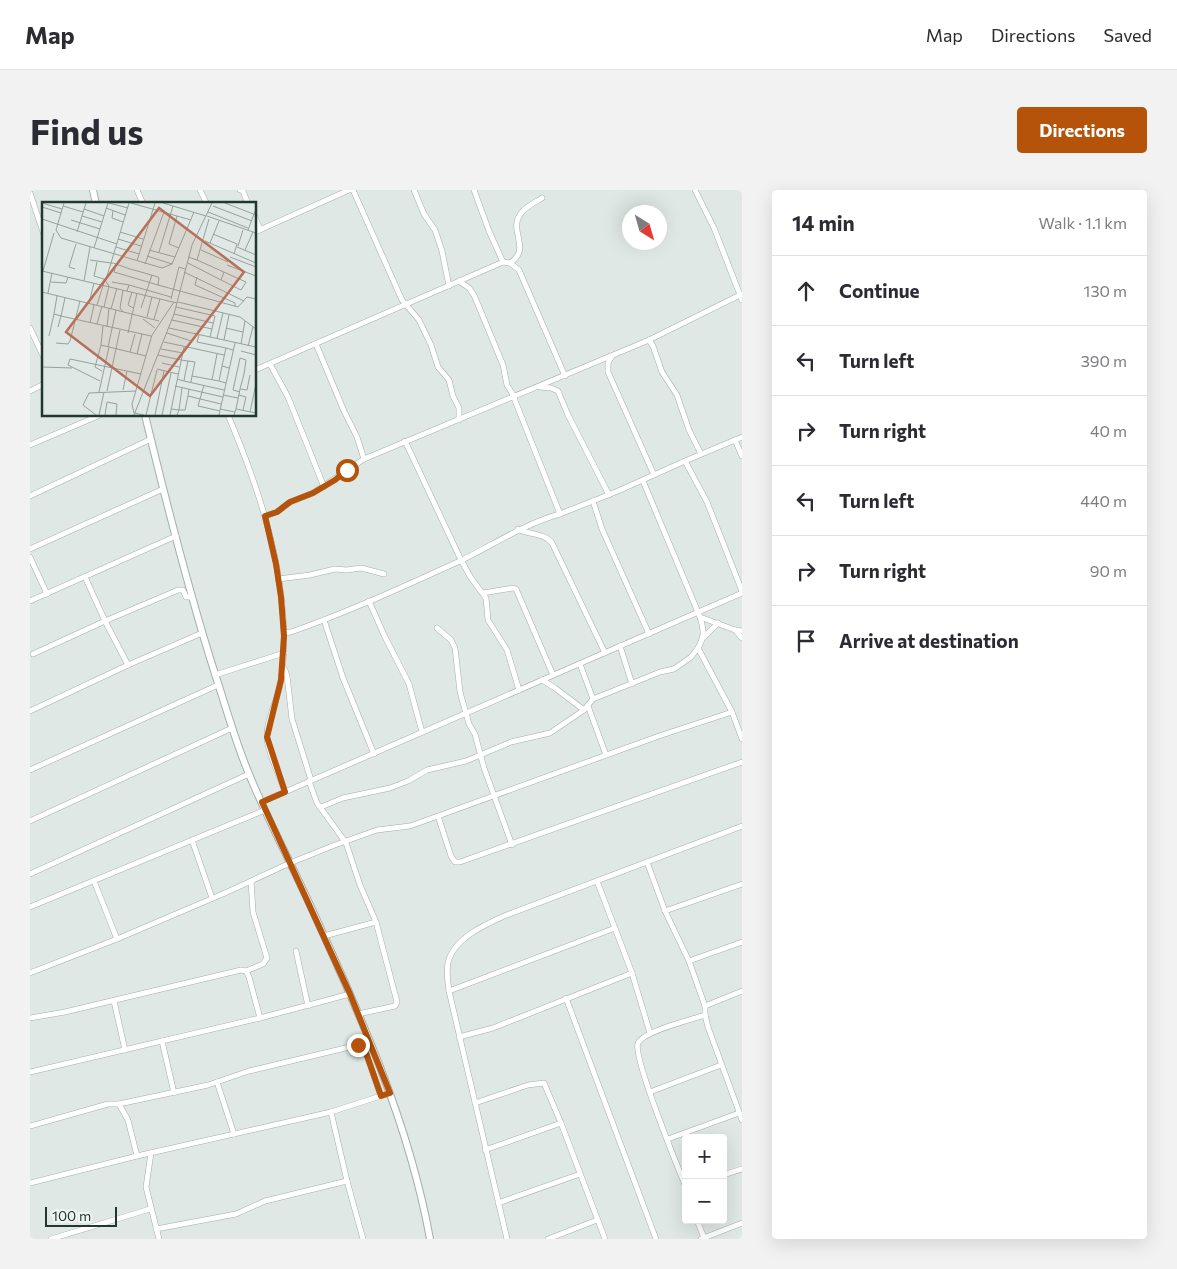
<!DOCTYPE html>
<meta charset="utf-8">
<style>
body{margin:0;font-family:Commissioner,sans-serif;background:#f2f2f3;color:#2b2b33}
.controls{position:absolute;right:15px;bottom:15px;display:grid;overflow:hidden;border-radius:5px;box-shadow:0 5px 20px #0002}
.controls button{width:45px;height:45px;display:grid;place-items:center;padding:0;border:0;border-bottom:1px solid #e1e1e2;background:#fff;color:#2b2b33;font:25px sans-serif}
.compass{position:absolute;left:592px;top:15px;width:45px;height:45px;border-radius:50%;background:#fff;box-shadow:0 5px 20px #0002;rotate:143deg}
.scale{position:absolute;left:15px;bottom:12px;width:72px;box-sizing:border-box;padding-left:5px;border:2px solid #233630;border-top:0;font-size:14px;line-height:18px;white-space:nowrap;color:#233630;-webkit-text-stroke:4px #eff5f2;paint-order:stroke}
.stop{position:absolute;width:15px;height:15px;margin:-11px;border:4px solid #b45309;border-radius:50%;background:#fff}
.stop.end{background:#b45309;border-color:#fff;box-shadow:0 1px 5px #0008}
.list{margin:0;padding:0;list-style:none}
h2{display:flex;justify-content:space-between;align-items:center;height:65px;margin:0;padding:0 20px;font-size:21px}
h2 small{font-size:16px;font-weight:400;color:#7c7c81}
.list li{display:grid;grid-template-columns:32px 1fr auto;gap:15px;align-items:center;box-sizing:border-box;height:70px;padding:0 20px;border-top:1px solid #e1e1e2}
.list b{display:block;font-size:19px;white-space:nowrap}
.list em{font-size:16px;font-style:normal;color:#7c7c81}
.icon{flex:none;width:28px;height:28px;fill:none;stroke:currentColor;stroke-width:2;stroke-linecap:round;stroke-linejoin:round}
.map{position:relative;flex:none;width:712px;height:1049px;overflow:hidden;border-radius:5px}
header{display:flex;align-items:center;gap:30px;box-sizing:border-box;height:70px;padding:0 25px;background:#fff;border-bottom:1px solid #e1e1e2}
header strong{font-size:24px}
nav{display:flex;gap:28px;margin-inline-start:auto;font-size:18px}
.intro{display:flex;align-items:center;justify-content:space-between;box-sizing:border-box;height:120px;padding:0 30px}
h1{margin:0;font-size:35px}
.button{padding:12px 22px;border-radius:5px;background:#b45309;color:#fff;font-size:18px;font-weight:700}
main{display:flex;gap:30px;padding:0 30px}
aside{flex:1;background:#fff;border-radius:5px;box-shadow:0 5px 20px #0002}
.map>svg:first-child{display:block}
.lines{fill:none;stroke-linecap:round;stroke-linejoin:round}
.minor-casing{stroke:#a3afaa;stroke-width:6}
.tertiary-casing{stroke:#a3afaa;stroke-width:8}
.minor{stroke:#fff;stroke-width:5}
.tertiary{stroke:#fff;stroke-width:6}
.route{stroke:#b45309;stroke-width:6}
.inset-road{fill:none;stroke:#94a19c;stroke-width:1}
.view{fill:#b9705b;fill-opacity:0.15;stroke:#b9705b;stroke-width:2.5}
.inset-edge{fill:none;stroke:#233630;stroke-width:2.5}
</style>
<header>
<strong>Map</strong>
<nav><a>Map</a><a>Directions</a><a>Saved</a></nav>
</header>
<div class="intro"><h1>Find us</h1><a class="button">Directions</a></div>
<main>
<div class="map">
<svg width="712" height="1049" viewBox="0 0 712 1049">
<rect width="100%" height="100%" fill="#dfe8e4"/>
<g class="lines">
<g class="minor-casing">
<g id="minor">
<polyline points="107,0 113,14"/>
<polyline points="170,0 177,14"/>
<polyline points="210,0 213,1 218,14"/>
<polyline points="323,0 372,110 389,130 401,155 408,177 419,190 423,206 429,218 429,230"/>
<polyline points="384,0 394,24 405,40 412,61 419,96"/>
<polyline points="444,0 459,41 473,72"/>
<polyline points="665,0 684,38 712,110"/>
<polyline points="0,3 14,45"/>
<polyline points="225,27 230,40"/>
<polyline points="225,42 319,0"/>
<path d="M480 73C503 58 476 40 492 22 497 16 506 12 512 8"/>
<polyline points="429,91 439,98 444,105 473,175 477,195 482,203 530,324 588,301 655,271 712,247"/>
<polyline points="0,138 14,168"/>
<polyline points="619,150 623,156 632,182 647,205 659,240 671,264"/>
<polyline points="286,154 314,221 327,247 334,269"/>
<polyline points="582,166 578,173 578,182 624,285"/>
<polyline points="240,174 258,207 294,297"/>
<polyline points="225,180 473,72 480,73 489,80 535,186"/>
<polyline points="510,197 521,198 528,201 538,225 579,305"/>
<polyline points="0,201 14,194"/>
<path d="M198 225C228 296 253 370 254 448 254 465 253 483 249 500 245 515 236 533 237 548 238 564 250 586 255 602"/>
<polyline points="705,250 712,266"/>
<polyline points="375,251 431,370 441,388 456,408 458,430 477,460 489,500"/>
<polyline points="0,255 70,225"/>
<polyline points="655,271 677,312 712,401"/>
<polyline points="613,291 670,427 705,440 712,441"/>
<polyline points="0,306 121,249"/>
<polyline points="563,311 572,339 619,444"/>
<polyline points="235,326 247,322 260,312 283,303 334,269 619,150 712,104"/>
<path d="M488 339C499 345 515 343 522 353L575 463"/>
<polyline points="0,359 133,299"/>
<polyline points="0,367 17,404"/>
<polyline points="55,387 75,431 98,475"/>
<polyline points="248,389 280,385 305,379 317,380 331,378 354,384"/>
<polyline points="453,403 483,398 486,399 523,485"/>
<polyline points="0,411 146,346"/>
<polyline points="339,411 354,445 379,494 392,542"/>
<path d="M670 427C674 440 675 446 668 458L702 522"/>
<polyline points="294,430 313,488 344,564"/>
<polyline points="407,438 421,450 425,458 430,502 439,534 445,544 454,578 482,655"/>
<polyline points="705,440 712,448"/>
<path d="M254 443 261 442C319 422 374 396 430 371 463 355 494 334 530 324"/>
<polyline points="674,447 688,433"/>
<polyline points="590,456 602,494"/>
<polyline points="3,464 75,431 148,400 153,400 156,407 162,407"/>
<polyline points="550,474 563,509 630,482 644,479 661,467 668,458"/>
<polyline points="253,478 255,480 257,486 262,529 281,590"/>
<polyline points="185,485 254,463"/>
<polyline points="512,490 525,498 554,520"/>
<polyline points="558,516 576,565"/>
<polyline points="0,521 98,475 172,443"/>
<polyline points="712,549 702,522 629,546 408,626 421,666 425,672 430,672 712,572"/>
<polyline points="0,580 188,495"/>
<polyline points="279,591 287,613 316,653 330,695 346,732 367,812 365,816 328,824"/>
<polyline points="232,612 712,403"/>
<polyline points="291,617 313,608 360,598 378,591 397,580 436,571 481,552 520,543 554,520 563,509"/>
<polyline points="0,631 202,538"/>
<polyline points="162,650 182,708"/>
<polyline points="617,672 635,721 659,771 675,816 675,825 678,837 712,930"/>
<polyline points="0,684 219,584"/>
<polyline points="64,691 87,749"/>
<polyline points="567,691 602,783 620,843"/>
<polyline points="0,717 235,620"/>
<polyline points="635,721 712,694"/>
<polyline points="294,746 346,732"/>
<polyline points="266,761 278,816"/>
<polyline points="659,771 712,752"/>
<polyline points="216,781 233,774 237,768 223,722 221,691"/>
<polyline points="0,783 87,749 195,703 260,673 305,655 347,640 380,636 408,626"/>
<polyline points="419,801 585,738"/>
<polyline points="536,808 626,1049"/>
<polyline points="84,811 95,860"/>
<polyline points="675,816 712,801"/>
<polyline points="0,828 35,822 211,780 216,781 219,787 230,828"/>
<polyline points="429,847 463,838 602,783"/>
<polyline points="132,851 144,903"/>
<polyline points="0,882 230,828 320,804"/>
<polyline points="187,892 204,944"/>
<polyline points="620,902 691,875"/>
<polyline points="445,913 498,895 514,893 531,933 575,1049"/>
<polyline points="89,914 178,895 219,881 328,855 332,856 335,860 351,906"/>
<polyline points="301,922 317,991 333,1049"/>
<polyline points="0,936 78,914 89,914 98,930 107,966"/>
<polyline points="638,949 709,923"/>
<polyline points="455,960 531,933"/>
<polyline points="121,963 116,997 129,1049"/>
<polyline points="693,985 712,979"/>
<polyline points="0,993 107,966 301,922 360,903"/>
<path d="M656 997C648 978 602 865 608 853 614 841 661 830 675 825"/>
<polyline points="468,1013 550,984"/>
<polyline points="667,1030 674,1048"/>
<polyline points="126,1039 206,1024 235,1011 317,991"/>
<polyline points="21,1049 120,1019"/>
<path d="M477 1049 419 801C418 792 416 783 418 773 423 749 454 735 474 726L712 636"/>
<polyline points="518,1049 567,1030"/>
<polyline points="671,1049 712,1033"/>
</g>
</g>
<g class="tertiary-casing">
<g id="tertiary">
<polyline points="63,0 66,14"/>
<path d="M115 225C136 312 158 399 185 484 196 517 205 551 219 584 237 628 260 671 280 715 329 822 379 932 400 1049"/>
</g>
</g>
<use href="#minor" class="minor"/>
<use href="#tertiary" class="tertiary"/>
</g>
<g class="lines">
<polyline class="route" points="317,280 305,290 283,303 260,312 247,322 235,326 246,374 251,407 254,446 251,490 237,547 255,602 232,612 320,804 360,903 351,906 335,860 332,856 328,855"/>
</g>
<g transform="translate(12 12)">
<rect width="214" height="214" fill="#dfe8e4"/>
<path class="inset-road" d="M0 1 20 7M22 1 14 28 19 36 120 66 130 62 152 10M67 1 86 6M89 1 149 18M121 1 164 14M183 1 214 13M21 4 41 10M171 4 210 19M0 5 19 11M64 6 83 13M42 7 62 14M71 9 70 16 81 20M166 10 206 26M40 14 60 20M135 14 127 42 137 46M165 14 214 31M0 17 75 42M29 18 58 27M206 28 214 7M35 30 44 1M78 30 101 37M171 32 195 42 192 52M76 37 99 44M163 39 214 61M168 41 177 19M196 44 201 28M74 45 97 52M195 45 214 53M52 46 66 1M107 48 133 55M159 48 186 60M203 48 211 30M117 50 131 4M105 54 130 62M146 55 155 58 204 80 199 88 179 78 182 70M188 55 214 65M48 58 69 61M155 58 167 17M95 59 113 1M55 60 52 74 62 77 67 84 62 105M146 61 179 78M74 62 72 70 116 83 117 76 116 75 99 70 88 67 71 61H69L87 1M103 62 122 10M185 63 214 74M33 67 27 65 34 42M0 69 135 101M1 69 12 31M142 70 202 99M155 75 153 83 193 101V104M64 77 69 61M42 79 48 45M9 80 24 81 26 75M70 80 87 83 85 89M87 83 129 95M116 83 196 105 205 95 214 97M0 90 74 108 66 145M90 90 86 103 91 106M6 91 10 71M23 96 19 114 109 134M129 97 137 65 143 67M136 100 198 115 214 127M47 101 52 81M55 103 63 77M134 105 173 114M99 106 110 73M69 107 75 86M74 108 117 119M81 110 78 106 81 88M12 112 15 94M132 112 171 121M105 115 110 95M101 117 113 126M112 117 118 97M130 118 170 127M48 121 52 103M55 122 60 104M61 124 59 143 104 154M65 125 67 106M127 126 214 145M184 126 201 130M86 131 95 91M125 131 149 139M157 133 155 140 184 146M7 134 12 112 19 114 16 125M168 135 173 114M175 136 181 111M182 138 187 113M122 140 182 153M14 141 26 142 28 139 38 99M199 142 203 119M59 143 53 165 60 169M206 144 211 125M119 147 141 151M199 149 214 153M88 150 93 132M95 152 100 132M116 153 139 158M146 159 153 160 150 174M120 161 137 165M180 164 177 179 184 181M0 165 30 166M187 166 180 164 184 146 191 148M115 167 136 172M135 177 142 179 143 173 146 159 139 158M170 178 175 152M58 179 26 163 28 157 99 172M142 179 182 188M149 180 150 174 177 179M162 183 156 204 178 209M133 184 181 195M147 187 146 194 179 202M198 187 205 188 208 173M81 188 85 169M65 189 78 128M57 190 67 145M181 193 196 196M197 193 204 195 201 208M129 207 137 208 140 186M178 207 193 210 192 213M194 207 214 211M193 210 194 207 198 187 202 172 204 158 198 156 191 188 198 190M208 210 214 182M54 213 41 203 47 191 94 189M57 213 62 190M63 213 65 200 75 202 74 213M92 213 132 112 150 43 170 1M102 213 92 211 90 202 110 133 132 100M104 213 115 168M113 213 122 169M120 213 129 171M128 213 142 145M135 213 137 208H143L146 194M177 213 193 141"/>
<path class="view" d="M117 6 202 70 108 194 24 130Z"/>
<rect width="214" height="214" class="inset-edge"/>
</g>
</svg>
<div class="controls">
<button>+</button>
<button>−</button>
</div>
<svg class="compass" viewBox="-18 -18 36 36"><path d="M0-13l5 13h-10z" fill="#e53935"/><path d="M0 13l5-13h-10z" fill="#7c7c81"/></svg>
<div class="scale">100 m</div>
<div class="stop" style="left:317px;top:280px"></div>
<div class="stop end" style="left:328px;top:855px"></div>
</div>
<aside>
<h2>14 min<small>Walk · 1.1 km</small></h2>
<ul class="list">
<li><svg class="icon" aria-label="ahead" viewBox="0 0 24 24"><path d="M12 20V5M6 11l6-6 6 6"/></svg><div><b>Continue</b></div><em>130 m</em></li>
<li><svg class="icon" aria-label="left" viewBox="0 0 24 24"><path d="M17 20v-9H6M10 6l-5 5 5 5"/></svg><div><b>Turn left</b></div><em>390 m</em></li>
<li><svg class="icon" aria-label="right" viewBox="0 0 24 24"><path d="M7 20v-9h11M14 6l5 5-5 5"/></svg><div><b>Turn right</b></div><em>40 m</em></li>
<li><svg class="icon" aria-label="left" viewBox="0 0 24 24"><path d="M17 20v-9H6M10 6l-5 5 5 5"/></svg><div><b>Turn left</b></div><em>440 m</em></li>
<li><svg class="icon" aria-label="right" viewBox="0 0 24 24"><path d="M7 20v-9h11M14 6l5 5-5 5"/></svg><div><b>Turn right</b></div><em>90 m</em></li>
<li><svg class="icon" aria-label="arrive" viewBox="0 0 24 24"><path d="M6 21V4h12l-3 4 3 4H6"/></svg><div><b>Arrive at destination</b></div></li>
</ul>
</aside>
</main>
